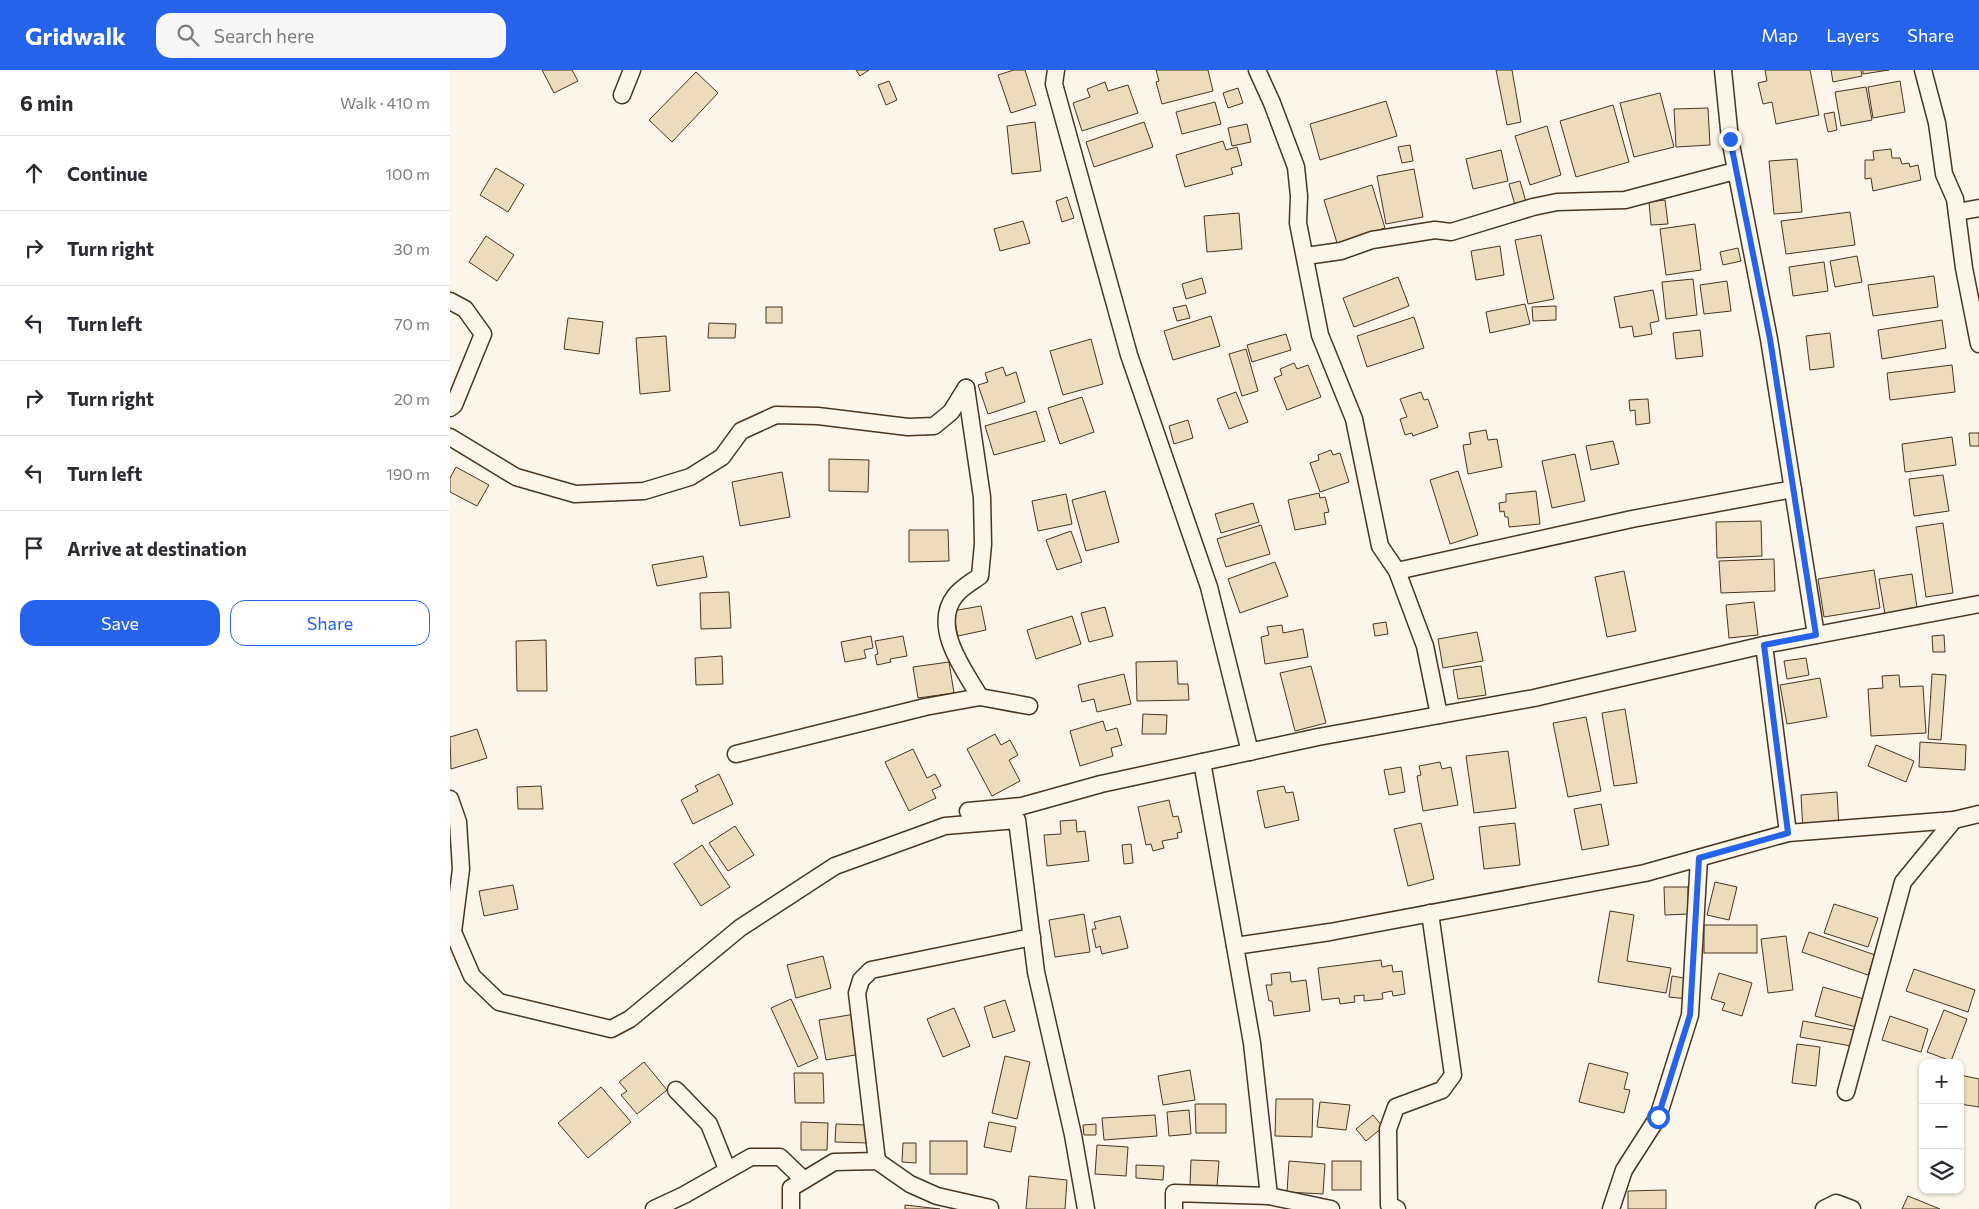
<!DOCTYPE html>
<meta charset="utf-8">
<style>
body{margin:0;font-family:Commissioner,sans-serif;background:#f7f7f7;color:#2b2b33}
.controls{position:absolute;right:15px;bottom:15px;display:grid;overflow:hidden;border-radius:10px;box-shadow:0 1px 4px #0004}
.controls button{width:45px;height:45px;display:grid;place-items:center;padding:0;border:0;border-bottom:1px solid #e1e1e2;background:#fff;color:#2b2b33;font:25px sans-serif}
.stop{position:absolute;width:15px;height:15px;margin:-11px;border:4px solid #2563eb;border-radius:50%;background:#fff}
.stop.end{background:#2563eb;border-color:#fff;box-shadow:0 1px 5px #0008}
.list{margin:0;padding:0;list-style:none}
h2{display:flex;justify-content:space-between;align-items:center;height:65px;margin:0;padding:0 20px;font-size:21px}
h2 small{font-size:16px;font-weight:400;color:#7c7c81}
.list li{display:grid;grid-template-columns:32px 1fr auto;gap:15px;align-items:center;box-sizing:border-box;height:75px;padding:0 20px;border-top:1px solid #e1e1e2}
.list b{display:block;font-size:19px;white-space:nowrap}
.list em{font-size:16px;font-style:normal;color:#7c7c81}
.actions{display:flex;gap:10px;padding:15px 20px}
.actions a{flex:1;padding:11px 0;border:1px solid #2563eb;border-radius:15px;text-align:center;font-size:18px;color:#2563eb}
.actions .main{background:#2563eb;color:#fff}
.icon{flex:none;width:28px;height:28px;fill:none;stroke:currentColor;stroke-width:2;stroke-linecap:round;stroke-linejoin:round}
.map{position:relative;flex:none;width:1529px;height:1139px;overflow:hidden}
header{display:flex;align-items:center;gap:30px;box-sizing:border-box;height:70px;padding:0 25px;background:#2563eb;color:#fff}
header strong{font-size:24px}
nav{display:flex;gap:28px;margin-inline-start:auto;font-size:18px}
.search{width:350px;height:45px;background:#f7f7f7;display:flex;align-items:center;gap:12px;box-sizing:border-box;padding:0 18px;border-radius:15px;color:#7c7c81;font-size:19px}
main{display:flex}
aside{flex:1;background:#fff}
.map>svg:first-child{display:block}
.building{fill:#ecdcbc;stroke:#4a3520}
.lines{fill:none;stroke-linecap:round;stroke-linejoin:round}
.street-casing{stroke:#4a3520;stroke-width:19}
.street{stroke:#fbf6e9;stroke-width:16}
.route{stroke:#2563eb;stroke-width:6}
</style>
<header>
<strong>Gridwalk</strong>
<div class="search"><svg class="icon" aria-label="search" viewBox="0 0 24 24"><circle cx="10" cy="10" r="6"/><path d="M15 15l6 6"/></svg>Search here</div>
<nav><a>Map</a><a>Layers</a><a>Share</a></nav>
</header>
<main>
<aside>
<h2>6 min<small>Walk · 410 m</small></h2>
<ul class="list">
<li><svg class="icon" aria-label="ahead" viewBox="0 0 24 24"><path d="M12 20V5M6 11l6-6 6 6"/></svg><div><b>Continue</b></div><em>100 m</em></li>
<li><svg class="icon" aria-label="right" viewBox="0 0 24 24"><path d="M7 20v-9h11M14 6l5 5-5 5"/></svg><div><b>Turn right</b></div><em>30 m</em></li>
<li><svg class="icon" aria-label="left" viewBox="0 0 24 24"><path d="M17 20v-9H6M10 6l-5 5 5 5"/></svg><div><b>Turn left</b></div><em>70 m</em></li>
<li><svg class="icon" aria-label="right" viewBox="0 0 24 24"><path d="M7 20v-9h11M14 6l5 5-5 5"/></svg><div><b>Turn right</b></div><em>20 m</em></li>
<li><svg class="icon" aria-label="left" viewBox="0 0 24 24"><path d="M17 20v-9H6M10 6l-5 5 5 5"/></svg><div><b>Turn left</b></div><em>190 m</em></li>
<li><svg class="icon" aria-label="arrive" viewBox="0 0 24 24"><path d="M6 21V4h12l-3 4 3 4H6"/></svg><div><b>Arrive at destination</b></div></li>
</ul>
<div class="actions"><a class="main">Save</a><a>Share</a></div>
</aside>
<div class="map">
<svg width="1529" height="1139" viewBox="0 0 1529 1139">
<rect width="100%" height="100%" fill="#fbf6e9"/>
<g class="building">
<polygon points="92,0 122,0 128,11 104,23"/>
<polygon points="406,0 419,0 410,6"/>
<polygon points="564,0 575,0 586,35 561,43 548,5"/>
<polygon points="706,0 758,0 763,21 712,34 706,12 709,11"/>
<polygon points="1046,0 1062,0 1071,52 1057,55"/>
<polygon points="1315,0 1360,0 1369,45 1326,54 1322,32 1313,34 1308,13 1317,11"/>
<polygon points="1381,0 1411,0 1412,6 1383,12"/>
<polygon points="1413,0 1439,0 1413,4"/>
<polygon points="246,2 268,23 222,72 199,50"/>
<polygon points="439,11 447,30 436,35 428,15"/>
<polygon points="1450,11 1455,42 1423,48 1418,17"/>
<polygon points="655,12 658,21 678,15 688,43 632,61 623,33 640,27 637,19"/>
<polygon points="1416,17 1422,50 1391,56 1385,22"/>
<polygon points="788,18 793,33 778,38 773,23"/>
<polygon points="1210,23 1224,77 1184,87 1170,33"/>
<polygon points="936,31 947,66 870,90 860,54"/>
<polygon points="765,32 771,54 732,64 726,42"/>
<polygon points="1163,35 1179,92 1126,107 1110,51"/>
<polygon points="1258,38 1260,75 1226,77 1224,39"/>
<polygon points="1384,42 1387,60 1378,62 1374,44"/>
<polygon points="585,52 591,101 562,104 557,56"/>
<polygon points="694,52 703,77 644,97 636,72"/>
<polygon points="797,54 801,72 782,76 778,58"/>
<polygon points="1097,56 1111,105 1080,115 1065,66"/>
<polygon points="773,71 776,80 787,77 792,95 781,98 783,104 735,117 726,85"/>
<polygon points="960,75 963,91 952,93 948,77"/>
<polygon points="1441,79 1442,88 1450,88 1452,94 1459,93 1460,97 1468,95 1471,110 1423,121 1421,108 1415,109 1415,90 1424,90 1423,81"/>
<polygon points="1051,80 1058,111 1023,119 1016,89"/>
<polygon points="1347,89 1352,142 1324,144 1319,91"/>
<polygon points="46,98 74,115 58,142 30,125"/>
<polygon points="964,99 973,147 936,154 927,106"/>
<polygon points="1070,111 1076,132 1065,135 1059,114"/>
<polygon points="922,115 935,158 887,173 874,130"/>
<polygon points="617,127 624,148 612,152 606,131"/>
<polygon points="1215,130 1218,154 1201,155 1199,132"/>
<polygon points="1400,142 1405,175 1336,184 1331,151"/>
<polygon points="789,143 792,179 757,182 754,146"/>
<polygon points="573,151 580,173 550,181 544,159"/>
<polygon points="1245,154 1251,200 1216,205 1210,159"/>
<polygon points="1091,165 1104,229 1078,234 1065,170"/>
<polygon points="36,166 64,185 47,211 19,192"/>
<polygon points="1050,176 1054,205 1026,210 1021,181"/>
<polygon points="1288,178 1291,191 1273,195 1270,182"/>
<polygon points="1407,186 1412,212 1385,217 1380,191"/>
<polygon points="1374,192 1378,221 1343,226 1339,197"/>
<polygon points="1484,206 1488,237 1423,246 1418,215"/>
<polygon points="948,207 959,236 904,257 893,228"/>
<polygon points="752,208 756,223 736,229 732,214"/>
<polygon points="1243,209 1247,245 1216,249 1212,212"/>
<polygon points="1277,211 1281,241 1254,244 1250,215"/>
<polygon points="1203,220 1209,251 1200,253 1202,264 1184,267 1182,256 1170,258 1164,227"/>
<polygon points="1075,234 1080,254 1040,263 1036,242"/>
<polygon points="736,235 740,248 727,251 723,238"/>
<polygon points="1106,236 1106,250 1083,251 1082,237"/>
<rect x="316" y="237" width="16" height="16"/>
<polygon points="761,246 770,276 723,290 714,261"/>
<polygon points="964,247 974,278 917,297 907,266"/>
<polygon points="118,248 153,252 149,284 114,279"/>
<polygon points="1492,250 1496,278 1432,289 1428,260"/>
<polygon points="259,253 286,254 285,268 258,268"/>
<polygon points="1250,260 1253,286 1226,289 1223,263"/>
<polygon points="1380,263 1384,297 1360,300 1356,266"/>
<polygon points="836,264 841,280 802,292 797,275"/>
<polygon points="216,266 220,321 190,324 186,268"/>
<polygon points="641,269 653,314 613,325 600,281"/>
<polygon points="796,279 808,321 792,326 779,284"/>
<polygon points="844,293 847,299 858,295 871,327 837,340 824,308 832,305 830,299"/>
<polygon points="1502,295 1505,322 1440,330 1437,303"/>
<polygon points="553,297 556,306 566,302 575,332 538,344 528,315 538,312 535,303"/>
<polygon points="786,322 798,352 779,359 767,329"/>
<polygon points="971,322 974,330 978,329 988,357 963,366 962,363 955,365 950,349 957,347 950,329"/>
<polygon points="632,327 644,362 610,374 598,338"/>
<polygon points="1198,329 1200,353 1186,355 1185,340 1180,341 1179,330"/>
<polygon points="586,341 595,371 544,385 535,356"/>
<polygon points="738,350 743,368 724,374 719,356"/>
<polygon points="1036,360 1038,370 1047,369 1052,397 1018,404 1013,375 1021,374 1019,363"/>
<polygon points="1519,363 1529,363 1529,376 1520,376"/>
<polygon points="1502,367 1506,395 1455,402 1452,374"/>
<polygon points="1163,371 1169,394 1141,400 1136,376"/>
<polygon points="881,380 883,385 890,383 899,412 870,422 860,393 869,390 868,385"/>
<polygon points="1125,384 1135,431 1102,438 1092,391"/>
<polygon points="379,389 419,390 418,422 379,421"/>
<polygon points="6,397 39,415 27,436 0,422 0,408"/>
<polygon points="1008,401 1028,465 1000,474 980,410"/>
<polygon points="332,402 340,447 290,456 282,412"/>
<polygon points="1493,405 1499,441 1464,446 1459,409"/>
<polygon points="655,421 669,472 636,481 622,430"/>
<polygon points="1086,421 1090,454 1059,457 1058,447 1055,447 1054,441 1050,442 1049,433 1056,432 1056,424"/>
<polygon points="869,423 870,428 875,427 879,442 874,443 876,454 845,460 838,430"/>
<polygon points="616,424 622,454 588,461 582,431"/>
<polygon points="803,433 809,452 771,463 765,444"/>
<polygon points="1311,451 1312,486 1267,488 1266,452"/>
<polygon points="1493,453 1503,523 1476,527 1466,457"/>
<polygon points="811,455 820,484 776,497 767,469"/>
<polygon points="459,460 498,460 499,491 459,492"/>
<polygon points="621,461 632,492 607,500 596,470"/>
<polygon points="253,486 257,507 207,516 202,495"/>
<polygon points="1324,489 1325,521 1271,523 1269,491"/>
<polygon points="825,492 838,526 790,543 778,509"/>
<polygon points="1424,500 1430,538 1374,547 1368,509"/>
<polygon points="1174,501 1186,561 1157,567 1145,507"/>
<polygon points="1462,504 1468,544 1436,550 1429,509"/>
<polygon points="279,522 281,558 251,559 250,523"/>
<polygon points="1304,532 1308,565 1279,568 1276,535"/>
<polygon points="531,536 536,560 508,566 502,541"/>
<polygon points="655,537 663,566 639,572 631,543"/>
<polygon points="622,546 631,574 586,589 577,560"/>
<polygon points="936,552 938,564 925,566 923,554"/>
<polygon points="832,555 833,563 853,559 858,587 815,594 811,567 819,565 817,557"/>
<polygon points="1027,562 1033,591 993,598 988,569"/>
<polygon points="1494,565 1495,582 1483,582 1482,566"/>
<polygon points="421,566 423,578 414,580 416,588 395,592 391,572"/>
<polygon points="453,566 457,586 440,589 441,592 427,595 425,585 428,584 425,571"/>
<polygon points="96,570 97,621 67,621 66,571"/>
<polygon points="272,586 273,614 246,615 245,588"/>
<polygon points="1356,588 1359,605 1337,609 1334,591"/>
<polygon points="727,591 728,614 738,614 739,630 687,631 686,592"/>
<polygon points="499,592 504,623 468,628 463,597"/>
<polygon points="861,596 876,653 845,661 830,603"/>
<polygon points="1031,596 1036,625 1008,629 1003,600"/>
<polygon points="674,604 681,634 647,642 644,629 632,632 628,615"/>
<polygon points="1482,604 1496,605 1491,670 1478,669"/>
<polygon points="1449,605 1450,617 1473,616 1476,663 1421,666 1418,619 1433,618 1432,606"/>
<polygon points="1370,608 1377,647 1337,654 1330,615"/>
<polygon points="1175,639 1187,713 1164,716 1152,643"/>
<polygon points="693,644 717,645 716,664 692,664"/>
<polygon points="1136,647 1151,721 1118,727 1103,653"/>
<polygon points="653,651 656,661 667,658 672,675 661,678 663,686 630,696 620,661"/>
<polygon points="27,659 37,688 1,699 0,667"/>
<polygon points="545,664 551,675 560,670 568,685 559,690 570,711 542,726 517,679"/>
<polygon points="1470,672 1516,675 1515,700 1469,697"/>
<polygon points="1426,675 1464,691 1456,712 1418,696"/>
<polygon points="463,679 477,708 485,704 491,716 482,720 486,728 459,741 435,692"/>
<polygon points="1058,681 1066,738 1024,743 1016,686"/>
<polygon points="990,692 992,699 1001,697 1008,735 973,741 967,706 971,705 969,696"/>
<polygon points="951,697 955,722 939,725 934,700"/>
<polygon points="269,704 283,734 243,754 231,730 248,721 245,716"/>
<polygon points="91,716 93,739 68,739 67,717"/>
<polygon points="834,716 836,723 843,722 849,750 815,758 807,721"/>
<polygon points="1387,722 1389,758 1353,761 1351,725"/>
<polygon points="719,730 723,747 728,746 732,762 727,763 728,768 712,771 714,778 703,781 701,774 696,775 688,737"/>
<polygon points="1151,734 1159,775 1132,780 1124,739"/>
<polygon points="626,750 627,762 635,761 639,791 597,796 594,765 611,764 610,751"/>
<polygon points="971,753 984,809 958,816 944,759"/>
<polygon points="1065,753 1070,795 1034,799 1029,757"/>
<polygon points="285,756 304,785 278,801 259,773"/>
<polygon points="681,774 683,793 674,794 672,775"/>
<polygon points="252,775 280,817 251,836 224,794"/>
<polygon points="1265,812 1287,817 1279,850 1257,845"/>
<polygon points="63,815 68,839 34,846 29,821"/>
<polygon points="1214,817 1238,817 1238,844 1215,845"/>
<polygon points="1384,834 1428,848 1418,877 1374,863"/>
<polygon points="1160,841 1184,845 1177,891 1221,898 1216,923 1148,912"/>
<polygon points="634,844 640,882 605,887 599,850"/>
<polygon points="670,846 678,878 652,884 650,876 646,878 642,859 646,859 644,852"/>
<rect x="1254" y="855" width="53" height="28"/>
<polygon points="1359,862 1425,885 1418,905 1352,882"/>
<polygon points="1336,866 1343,920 1318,923 1311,869"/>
<polygon points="373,886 381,918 346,928 337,895"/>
<polygon points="931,890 932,897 942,895 943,902 952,901 955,924 943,926 942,921 932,923 933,929 914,931 914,925 904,926 905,932 890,934 889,928 872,930 868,898"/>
<polygon points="1464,899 1525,920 1518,942 1456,921"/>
<polygon points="840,902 841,912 856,910 860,941 824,946 822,931 819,931 816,915 822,915 821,904"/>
<polygon points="1269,903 1302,913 1292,946 1272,940 1275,933 1261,929"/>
<polygon points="1222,906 1240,909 1238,929 1219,927"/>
<polygon points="1373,917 1414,929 1406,957 1365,946"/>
<polygon points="341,929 368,988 348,997 321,938"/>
<polygon points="555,930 565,961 543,968 534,937"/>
<polygon points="504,938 520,976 493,987 477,949"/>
<polygon points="1494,940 1517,949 1501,991 1477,982"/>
<polygon points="405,944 411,984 376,990 369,950"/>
<polygon points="1440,946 1478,959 1471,982 1432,970"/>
<polygon points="1353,951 1404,960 1401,976 1350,967"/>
<polygon points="1347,974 1370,977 1366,1016 1342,1013"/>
<polygon points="555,986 580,992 567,1049 542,1043"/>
<polygon points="194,992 217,1020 187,1044 171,1025 177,1021 169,1012"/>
<polygon points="1139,993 1178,1003 1174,1019 1180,1020 1174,1043 1129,1032"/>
<polygon points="740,1000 745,1030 713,1035 708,1006"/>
<polygon points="344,1003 373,1003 374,1033 345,1033"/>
<polygon points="1510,1005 1529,1009 1529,1037 1510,1034 1512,1021 1510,1021"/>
<polygon points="151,1017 181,1052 138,1088 108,1053"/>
<polygon points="826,1029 863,1029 862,1067 825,1066"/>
<polygon points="870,1032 900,1035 896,1060 867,1057"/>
<polygon points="745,1034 776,1034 776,1063 746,1063"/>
<polygon points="739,1040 741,1064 719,1066 717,1042"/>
<polygon points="705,1045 707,1066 654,1070 652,1048"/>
<polygon points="923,1045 933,1057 916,1071 906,1059"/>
<polygon points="351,1052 378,1053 377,1080 351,1080"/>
<polygon points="539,1052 566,1057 561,1082 534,1077"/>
<polygon points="386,1054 418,1055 418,1073 385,1072"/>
<polygon points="646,1054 646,1065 634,1065 633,1055"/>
<rect x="480" y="1071" width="37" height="33"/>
<polygon points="453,1073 466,1073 466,1093 452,1092"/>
<polygon points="647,1075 678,1077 676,1106 645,1104"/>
<polygon points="741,1090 769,1091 767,1117 740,1115"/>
<polygon points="839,1091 875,1094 873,1124 837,1122"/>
<rect x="882" y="1091" width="29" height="29"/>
<polygon points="686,1095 714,1096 713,1110 686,1108"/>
<polygon points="579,1106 617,1110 615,1139 576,1139"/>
<polygon points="1216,1120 1216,1139 1178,1139 1178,1121"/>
<polygon points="1458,1126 1490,1139 1452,1139"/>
<polygon points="455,1135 490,1139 455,1139"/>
</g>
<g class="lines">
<g class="street-casing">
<g id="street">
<polyline points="606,0 604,14 679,285 759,517 800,682"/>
<polyline points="807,0 822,33 846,97 849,126 848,153 870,265 904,349 930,476 947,501 975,576 989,645"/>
<polyline points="1273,0 1280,69 1319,269 1366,565"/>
<polyline points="1473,0 1487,53 1494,104 1505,129 1514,198 1529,274"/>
<polyline points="172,25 182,0"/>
<polyline points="1507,142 1529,138"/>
<polyline points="856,186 891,181 922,170 985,160 1001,162 1083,137 1107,132 1175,130 1285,101"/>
<polyline points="0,231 15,239 33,264 4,335 0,338"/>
<path d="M516 318 532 427 533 474 530 506C522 512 511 518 505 526 481 557 514 600 530 627"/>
<polyline points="0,367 66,407 125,424 194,421 240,407 272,387 291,361 326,345 368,346 458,357 484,356 501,342 516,318"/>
<polyline points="947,501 1182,449 1343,419"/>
<polyline points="286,684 475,637 530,627 579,636"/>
<polyline points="752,692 785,876"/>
<polyline points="0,729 8,752 11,799 3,862 22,906 49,932 161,959 180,949 290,858 385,796 495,756 567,750 586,902 623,1065 636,1139"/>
<polyline points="518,741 572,736 651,714 868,667 1084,628 1314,575"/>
<polyline points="1338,763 1314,575 1529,534"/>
<polyline points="226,1020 259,1054 277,1099"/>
<polyline points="1396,1022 1453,812 1504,750"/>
<polyline points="427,1091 407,923 411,910 421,900 582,867"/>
<polyline points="819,1126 881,1139"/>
<polyline points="204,1139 234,1125 301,1087 330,1087 354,1110"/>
<polyline points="341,1139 341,1118 384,1092 427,1091 460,1114 487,1126 540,1138 540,1139"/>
<polyline points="724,1139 724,1123 819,1126 802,973 785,876 880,862 1195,803 1338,763 1504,750 1529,744"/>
<polyline points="947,1139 939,1135 938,1059 946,1037 992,1020 1003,1005 980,843"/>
<polyline points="1161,1139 1174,1100 1208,1047 1240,945 1249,788"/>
<polyline points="1374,1139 1386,1133 1402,1139"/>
</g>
</g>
<use href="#street" class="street"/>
</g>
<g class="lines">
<polyline class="route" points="1208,1047 1240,945 1249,788 1338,763 1314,575 1366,565 1320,269 1280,69"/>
</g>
</svg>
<div class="controls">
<button>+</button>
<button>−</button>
<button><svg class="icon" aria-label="layers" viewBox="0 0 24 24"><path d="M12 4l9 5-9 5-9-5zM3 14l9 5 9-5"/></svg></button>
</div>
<div class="stop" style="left:1208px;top:1047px"></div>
<div class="stop end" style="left:1280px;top:69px"></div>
</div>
</main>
